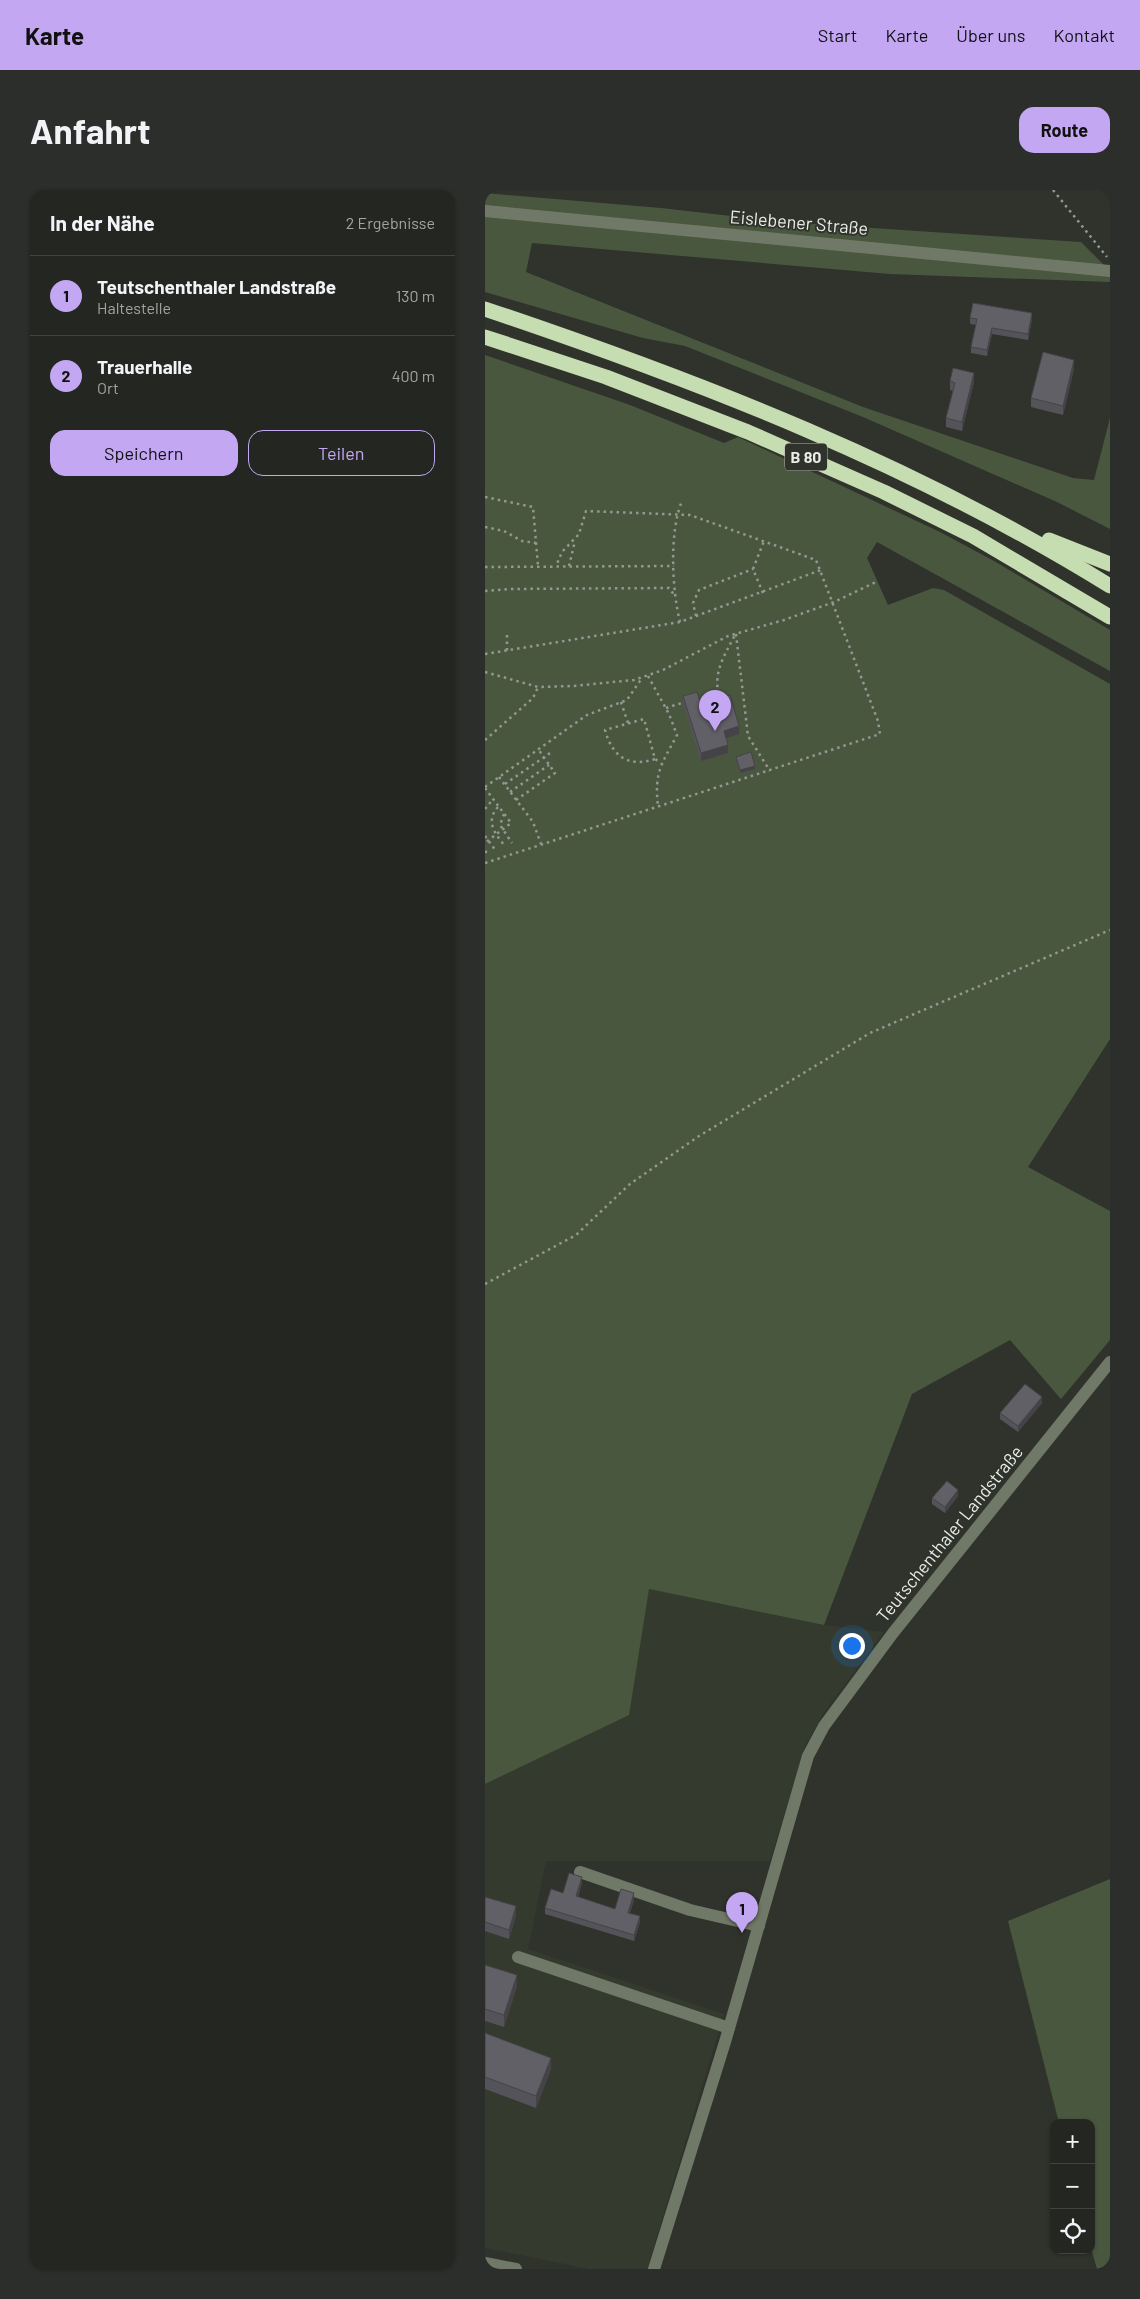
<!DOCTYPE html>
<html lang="de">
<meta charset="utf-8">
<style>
body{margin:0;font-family:Barlow,sans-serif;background:#2b2e2a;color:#f1f3f6}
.controls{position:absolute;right:15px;bottom:15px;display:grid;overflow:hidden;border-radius:10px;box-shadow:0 1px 4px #0004}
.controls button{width:45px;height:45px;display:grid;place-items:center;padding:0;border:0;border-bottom:1px solid #40433f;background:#232621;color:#f1f3f6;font:25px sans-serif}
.you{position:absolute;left:366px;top:1455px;width:18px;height:18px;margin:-12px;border:4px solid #fff;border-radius:50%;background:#1a73e8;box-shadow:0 0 0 8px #1a73e833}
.badge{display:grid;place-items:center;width:32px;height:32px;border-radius:50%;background:#c3a7f2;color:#111;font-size:16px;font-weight:700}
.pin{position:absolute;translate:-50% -41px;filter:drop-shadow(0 1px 2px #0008)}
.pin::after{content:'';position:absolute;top:26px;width:18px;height:15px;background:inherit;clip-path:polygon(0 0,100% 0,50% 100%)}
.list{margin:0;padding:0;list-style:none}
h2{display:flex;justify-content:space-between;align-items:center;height:65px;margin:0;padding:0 20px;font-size:21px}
h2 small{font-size:16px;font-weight:400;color:#a3a5a5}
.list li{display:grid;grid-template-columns:32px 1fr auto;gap:15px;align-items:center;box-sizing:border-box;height:80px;padding:0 20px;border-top:1px solid #40433f}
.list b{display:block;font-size:19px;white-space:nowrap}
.list p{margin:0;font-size:16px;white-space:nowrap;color:#a3a5a5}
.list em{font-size:16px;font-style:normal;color:#a3a5a5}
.actions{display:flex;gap:10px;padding:15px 20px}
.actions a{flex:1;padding:11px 0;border:1px solid #c3a7f2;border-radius:15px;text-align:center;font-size:18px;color:#c3a7f2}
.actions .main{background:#c3a7f2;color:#111}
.icon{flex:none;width:28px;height:28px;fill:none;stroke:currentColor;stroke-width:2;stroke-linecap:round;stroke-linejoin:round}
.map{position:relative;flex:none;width:625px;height:2079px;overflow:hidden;border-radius:15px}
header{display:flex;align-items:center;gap:30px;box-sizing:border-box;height:70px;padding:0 25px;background:#c3a7f2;color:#111}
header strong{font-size:24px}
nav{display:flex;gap:28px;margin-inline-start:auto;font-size:18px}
.intro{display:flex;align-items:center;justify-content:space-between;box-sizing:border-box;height:120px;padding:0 30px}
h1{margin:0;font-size:35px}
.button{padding:12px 22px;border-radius:15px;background:#c3a7f2;color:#111;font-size:18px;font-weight:700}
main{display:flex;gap:30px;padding:0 30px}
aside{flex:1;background:#232621;border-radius:15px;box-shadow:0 1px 4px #0004}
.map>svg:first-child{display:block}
.built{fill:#343b2e}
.green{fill:#4a573f}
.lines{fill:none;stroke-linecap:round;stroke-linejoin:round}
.path{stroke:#949792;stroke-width:2.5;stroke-dasharray:2.5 4;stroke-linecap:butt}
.minor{stroke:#707968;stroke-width:12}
.highway{stroke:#c6dcb1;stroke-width:15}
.wall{fill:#545359}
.shaded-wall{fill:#454348}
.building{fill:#626067;stroke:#454348}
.labels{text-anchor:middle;stroke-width:4;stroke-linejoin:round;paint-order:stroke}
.shield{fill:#2f332c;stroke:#b2b4b0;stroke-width:1}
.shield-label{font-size:16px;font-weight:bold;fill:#eaece8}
.street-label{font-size:18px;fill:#eaece8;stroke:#2f332c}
</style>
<header>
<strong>Karte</strong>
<nav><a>Start</a><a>Karte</a><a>Über uns</a><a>Kontakt</a></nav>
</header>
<div class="intro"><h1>Anfahrt</h1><a class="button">Route</a></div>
<main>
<aside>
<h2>In der Nähe<small>2 Ergebnisse</small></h2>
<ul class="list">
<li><span class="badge">1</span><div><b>Teutschenthaler Landstraße</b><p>Haltestelle</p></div><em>130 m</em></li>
<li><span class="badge">2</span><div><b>Trauerhalle</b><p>Ort</p></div><em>400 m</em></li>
</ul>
<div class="actions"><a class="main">Speichern</a><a>Teilen</a></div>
</aside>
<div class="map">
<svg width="625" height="2079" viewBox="0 0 625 2079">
<rect width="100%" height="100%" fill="#2f332c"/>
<polygon class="built" points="164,1399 339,1435 399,1442 340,1521 320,1556 285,1671 61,1671 43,1759 239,1824 162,2079 105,2079 0,2058 0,1594 143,1525"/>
<g class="green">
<polygon points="0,3 176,18 298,32 596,52 625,81 625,92 405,84 47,53 41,82 378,217 588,288 609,290 625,228 625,339 572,312 378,227 200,156 158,148 0,102"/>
<polygon points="0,165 145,215 239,253 253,247 455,342 509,371 625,440 625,481 392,352 382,368 403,415 448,398 459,400 625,494 625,849 543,977 625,1021 625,1150 576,1209 525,1150 427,1204 339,1435 164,1399 144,1525 0,1594"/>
<polygon points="625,1689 625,2079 612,2079 606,2058 606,1933 574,1933 523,1731"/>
</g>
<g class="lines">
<g class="path">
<polyline points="568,0 622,67"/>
<polyline points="0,307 48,317 53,376"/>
<polyline points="0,337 19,341 37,351 51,353"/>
<polyline points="84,376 90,351"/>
<polyline points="0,377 189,376"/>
<polyline points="0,401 25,399 184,398 190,406"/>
<polyline points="278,403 268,379 279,351"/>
<polyline points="211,426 208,413 214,400 268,379"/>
<path d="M195 432C187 400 184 342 197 311"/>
<polyline points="251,444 263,546 285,581"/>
<polyline points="22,445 22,461"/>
<polyline points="0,464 195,432 336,380"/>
<polyline points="0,482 53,497 88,496 149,490 178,480 243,446 299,430 349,412 393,391"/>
<path d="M163 486 184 524 192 545C177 574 169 581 173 616"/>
<path d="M235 510C227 484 238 468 250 445"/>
<polyline points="136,512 143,533"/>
<polyline points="181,518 200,512"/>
<polyline points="0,550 48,508 53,497"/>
<path d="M170 569C143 578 127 566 120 540L159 529 170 569 176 573"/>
<polyline points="14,587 48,632 56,654"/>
<polyline points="20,594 68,561"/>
<polyline points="0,597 102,525 142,510 157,488"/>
<polyline points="0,598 26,633 0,653"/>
<polyline points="25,602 64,575"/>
<polyline points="31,610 70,583 53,559"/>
<path d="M13 617C0 631 10 644 20 656"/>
<polyline points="0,619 8,609"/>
<polyline points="19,624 15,635 27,653"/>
<polyline points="0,646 11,661"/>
<polyline points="0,661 2,663"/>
<polyline points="0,673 395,544 393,531 331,370 205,325 101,321 94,344 77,362 71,376"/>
<polyline points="0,1094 91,1045 145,994 214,946 385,843 625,740"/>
</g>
<g class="minor">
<polyline points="0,21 625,81"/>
<polyline points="95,1682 205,1720 274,1736"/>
<polyline points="33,1767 244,1838"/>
<polyline points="0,2073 31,2079"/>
<polyline points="169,2079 240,1852 323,1566 339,1536 408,1443 625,1172"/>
</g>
<g class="highway">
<path d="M0 119C217 192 430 275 625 396"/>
<polyline points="0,147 121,187 263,242 399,302 488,346 625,427"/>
<polyline points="564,350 625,374"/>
</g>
</g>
<g class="wall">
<polygon points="485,128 547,129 543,150 507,144 502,166 486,163 486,157 491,135 485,134"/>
<polygon points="589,179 578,225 546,217 546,208"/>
<polygon points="465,191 489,192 477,241 461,237 461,228 468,201 465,200"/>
<polygon points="198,506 216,514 254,544 241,548 243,563 216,571 198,514"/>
<polygon points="251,567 270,579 255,583 251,570"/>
<polygon points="557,1213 533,1242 515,1229 515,1223"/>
<polygon points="473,1306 460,1323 447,1314 447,1308"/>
<polygon points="97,1693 93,1707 130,1719 149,1710 145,1723 155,1732 149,1751 60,1724 60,1718 78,1703"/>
<polygon points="0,1707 31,1725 24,1749 0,1741"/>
<polygon points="0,1775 32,1796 19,1837 0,1831"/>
<polygon points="0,1843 66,1879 51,1918 0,1899"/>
</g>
<g class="shaded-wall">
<polygon points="547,123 547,129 543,150 543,144"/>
<polygon points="507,138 507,144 502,166 502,160"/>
<polygon points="589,170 589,179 578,225 578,216"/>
<polygon points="489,183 489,192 477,241 477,232"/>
<polygon points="254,536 254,544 239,549 239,541"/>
<polygon points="243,555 243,563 216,571 216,563"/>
<polygon points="270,576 270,579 255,583 255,580"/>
<polygon points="557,1207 557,1213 533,1242 533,1236"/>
<polygon points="473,1300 473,1306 460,1323 460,1317"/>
<polygon points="97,1687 97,1693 91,1712 91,1706"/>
<polygon points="149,1703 149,1710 143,1729 143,1723"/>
<polygon points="31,1716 31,1725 24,1749 24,1740"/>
<polygon points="155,1726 155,1732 149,1751 149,1745"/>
<polygon points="32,1785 32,1796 19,1837 19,1825"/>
<polygon points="66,1868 66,1879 51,1918 51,1906"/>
</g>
<g class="building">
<polygon points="488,113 547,123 543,144 507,138 502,160 486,157 492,129 485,128"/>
<polygon points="558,162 589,170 578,216 546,208"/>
<polygon points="468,178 489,183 477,232 461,228 470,193 465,191"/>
<polygon points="212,502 216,514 245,505 254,536 239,541 243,555 216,563 198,506"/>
<polygon points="266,562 270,576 255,580 251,567"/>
<polygon points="540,1194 557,1207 533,1236 515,1223"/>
<polygon points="462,1291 473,1300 460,1317 447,1308"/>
<polygon points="84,1683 97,1687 91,1706 130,1719 136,1699 149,1703 143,1723 155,1726 149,1745 60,1718 66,1699 78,1703"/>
<polygon points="0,1707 31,1716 24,1740 0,1732"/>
<polygon points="0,1775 32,1785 19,1825 0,1819"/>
<polygon points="0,1843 66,1868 51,1906 0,1887"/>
</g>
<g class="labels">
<rect class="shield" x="300" y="253.5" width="42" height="27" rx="4"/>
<g class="shield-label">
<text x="321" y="273">B 80</text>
</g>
<g class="street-label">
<text transform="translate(314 33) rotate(5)" y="6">Eislebener Straße</text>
<text transform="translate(465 1344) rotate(-51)" y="6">Teutschenthaler Landstraße</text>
</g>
</g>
</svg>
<div class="controls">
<button>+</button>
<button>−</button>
<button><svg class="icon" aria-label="locate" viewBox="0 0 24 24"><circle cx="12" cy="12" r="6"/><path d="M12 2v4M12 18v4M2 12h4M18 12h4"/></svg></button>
</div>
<div class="you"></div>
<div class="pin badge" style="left:257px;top:1743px">1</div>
<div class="pin badge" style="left:230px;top:541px">2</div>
</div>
</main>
